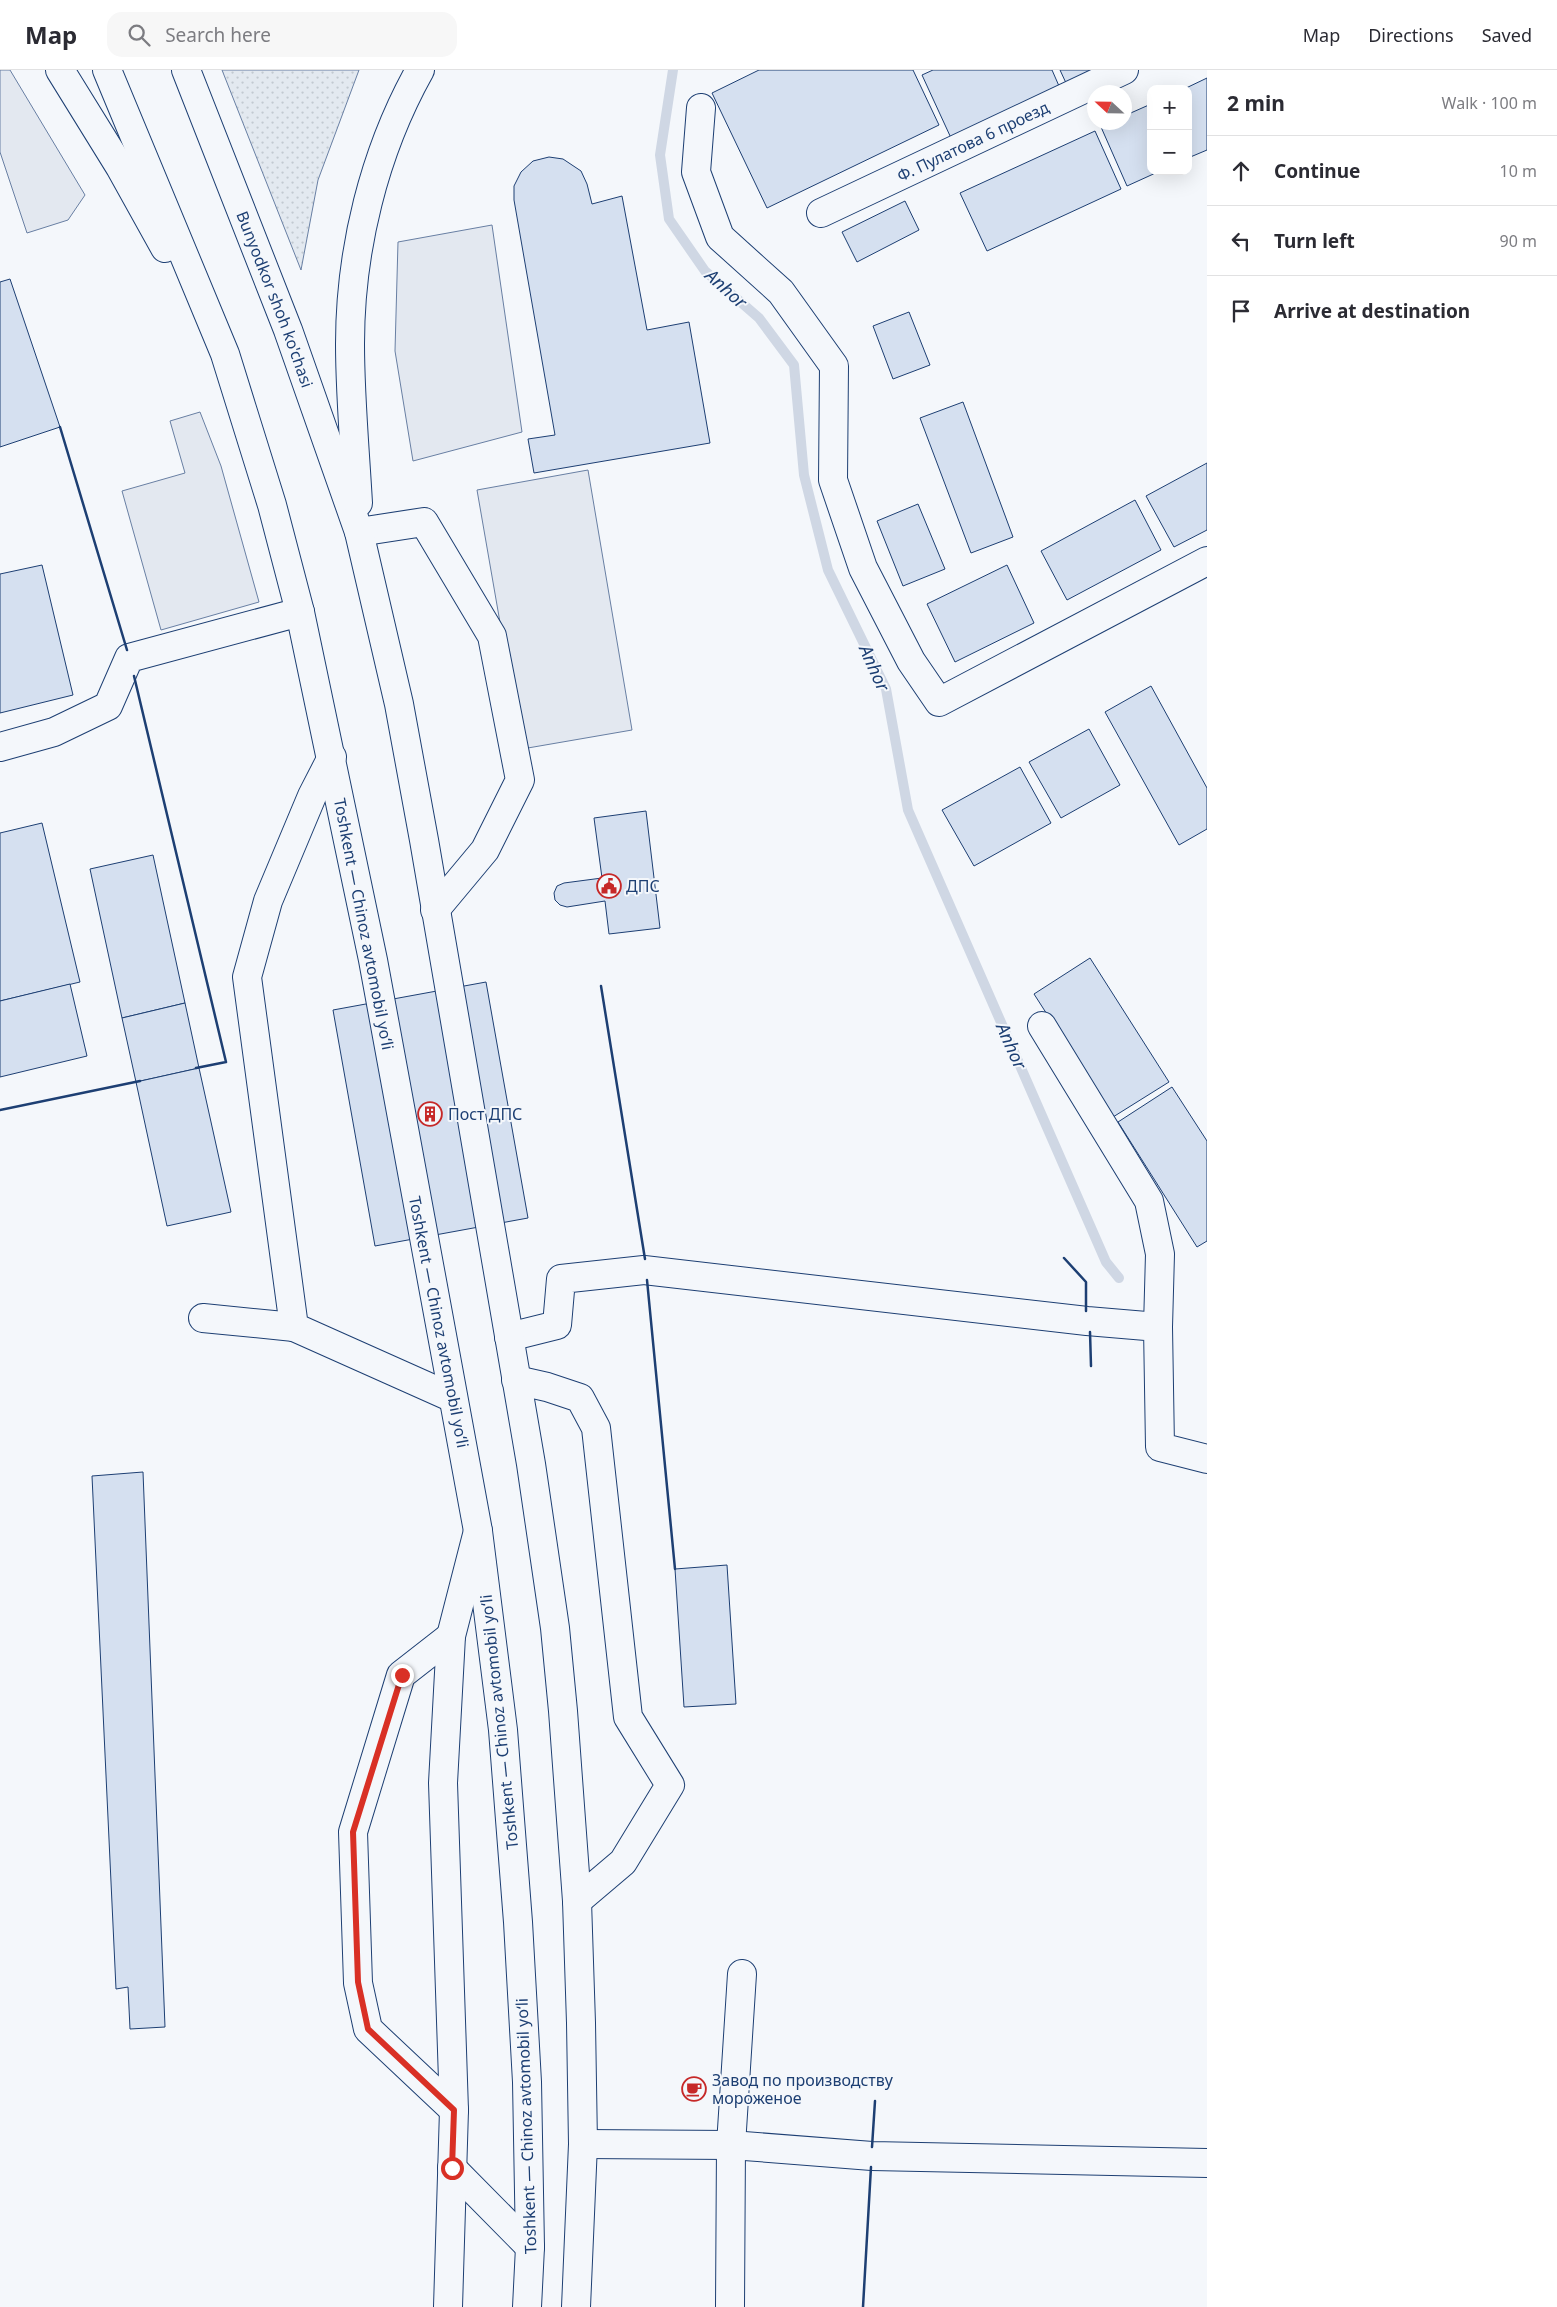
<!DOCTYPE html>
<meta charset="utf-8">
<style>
body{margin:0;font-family:"Noto Sans",sans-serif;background:#f7f7f7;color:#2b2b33}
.controls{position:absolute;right:15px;top:15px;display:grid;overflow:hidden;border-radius:10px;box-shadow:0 5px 20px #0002}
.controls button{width:45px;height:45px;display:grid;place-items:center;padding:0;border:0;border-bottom:1px solid #e1e1e2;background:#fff;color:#2b2b33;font:25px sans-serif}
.compass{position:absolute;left:1087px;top:15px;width:45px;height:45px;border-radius:50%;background:#fff;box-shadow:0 5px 20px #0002;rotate:292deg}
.stop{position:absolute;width:15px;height:15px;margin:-11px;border:4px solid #d93025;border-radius:50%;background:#fff}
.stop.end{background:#d93025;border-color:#fff;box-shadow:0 1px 5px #0008}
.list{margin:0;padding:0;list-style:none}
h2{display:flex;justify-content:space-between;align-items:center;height:65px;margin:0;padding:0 20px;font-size:21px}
h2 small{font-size:16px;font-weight:400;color:#7c7c81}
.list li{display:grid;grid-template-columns:32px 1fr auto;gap:15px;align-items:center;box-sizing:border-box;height:70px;padding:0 20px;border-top:1px solid #e1e1e2}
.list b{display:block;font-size:19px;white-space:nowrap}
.list em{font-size:16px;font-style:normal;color:#7c7c81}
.icon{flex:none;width:28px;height:28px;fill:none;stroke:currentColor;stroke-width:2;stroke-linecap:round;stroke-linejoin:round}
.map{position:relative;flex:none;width:1207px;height:2237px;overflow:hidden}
header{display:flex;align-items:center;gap:30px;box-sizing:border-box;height:70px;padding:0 25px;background:#fff;border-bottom:1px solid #e1e1e2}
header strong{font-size:24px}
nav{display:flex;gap:28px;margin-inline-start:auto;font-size:18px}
.search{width:350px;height:45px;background:#f7f7f7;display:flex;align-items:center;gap:12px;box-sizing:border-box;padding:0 18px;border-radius:15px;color:#7c7c81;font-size:19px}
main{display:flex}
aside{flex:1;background:#fff}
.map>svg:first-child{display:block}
.green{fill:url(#green-dots);stroke:#687fa3}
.parking{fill:#e3e8f0;stroke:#687fa3}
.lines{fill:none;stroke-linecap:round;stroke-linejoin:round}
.stream{stroke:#cfd7e4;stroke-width:10}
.building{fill:#d5e0f0;stroke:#1d3f73}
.minor-casing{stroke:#1d3f73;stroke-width:30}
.highway-casing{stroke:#1d3f73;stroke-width:30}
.minor{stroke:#f4f7fb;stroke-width:28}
.highway{stroke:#f4f7fb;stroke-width:28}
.wall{stroke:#1d3f73;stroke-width:2.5}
.route{stroke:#d93025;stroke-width:6}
.labels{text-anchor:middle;stroke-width:4;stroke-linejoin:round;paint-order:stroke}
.street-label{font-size:16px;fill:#1d3f73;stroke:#f4f7fb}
.poi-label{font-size:16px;fill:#1d3f73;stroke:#f4f7fb;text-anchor:start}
.water-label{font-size:18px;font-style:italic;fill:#1d3f73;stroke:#f4f7fb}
</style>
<header>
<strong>Map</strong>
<div class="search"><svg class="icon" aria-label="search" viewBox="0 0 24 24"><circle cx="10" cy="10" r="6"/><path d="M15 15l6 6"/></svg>Search here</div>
<nav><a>Map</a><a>Directions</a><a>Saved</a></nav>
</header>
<main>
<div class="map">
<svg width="1207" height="2237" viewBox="0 0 1207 2237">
<defs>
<pattern id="green-dots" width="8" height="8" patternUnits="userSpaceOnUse" patternTransform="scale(1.25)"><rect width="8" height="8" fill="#e3e9f0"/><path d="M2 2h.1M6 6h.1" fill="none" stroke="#c2c9d1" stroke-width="1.8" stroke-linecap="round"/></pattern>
</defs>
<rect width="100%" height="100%" fill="#f4f7fb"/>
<polygon class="green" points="222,0 359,0 318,110 301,200"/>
<g class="parking">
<polygon points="0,0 10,0 85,125 68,150 27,163 0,82"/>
<polygon points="492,155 522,362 413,391 395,281 398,172"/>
<polygon points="200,342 221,396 259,532 161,560 122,421 185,403 170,351"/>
<polygon points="588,400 632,660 522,679 477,420"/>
</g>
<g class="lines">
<polyline class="stream" points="673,0 660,85 669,149 705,201 759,248 794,295 804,405 828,500 886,619 908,740 1106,1192 1119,1208"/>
</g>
<g class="building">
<polygon points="759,0 913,0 939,55 767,138 712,23"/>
<polygon points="933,0 1052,0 1059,16 951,68 922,5"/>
<polygon points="1060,0 1094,0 1066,13"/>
<polygon points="1207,8 1207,80 1188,88 1188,19 1184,19"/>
<polygon points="1151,34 1151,101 1160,101 1127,116 1101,57 1110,52 1124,52 1124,46"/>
<polygon points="1095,61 1121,119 987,181 960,123"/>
<polygon points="549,87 563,89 581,101 587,114 592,134 622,126 647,260 689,252 710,373 534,403 528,369 555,365 514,130 514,116 521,102 533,91"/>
<polygon points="905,131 919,160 857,192 842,162"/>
<polygon points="10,209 60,357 0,377 0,212"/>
<polygon points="909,242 930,295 893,309 873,256"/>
<polygon points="963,332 1013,467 971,483 920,348"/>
<polygon points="1207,393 1207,460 1174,477 1146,426"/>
<polygon points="1135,430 1161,480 1067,530 1041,481"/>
<polygon points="918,434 945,499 903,516 877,451"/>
<polygon points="42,495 73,625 0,643 0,504"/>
<polygon points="1007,495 1034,553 955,592 927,534"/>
<polygon points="1151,616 1207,718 1207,759 1179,775 1105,642"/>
<polygon points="1089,659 1120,715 1061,748 1029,692"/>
<polygon points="1020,697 1051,753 974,796 942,740"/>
<polygon points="646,741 660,858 609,864 605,831 567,837 560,835 555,830 554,823 557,816 564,813 602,808 594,748"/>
<polygon points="42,753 80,912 0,931 0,763"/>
<polygon points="153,785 185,933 122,948 90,799"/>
<polygon points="1090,888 1169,1012 1113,1047 1034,924"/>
<polygon points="486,912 528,1148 375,1176 333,940"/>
<polygon points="70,914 87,986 0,1007 0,931"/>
<polygon points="185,933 199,998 136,1012 122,948"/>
<polygon points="199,998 231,1142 167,1156 136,1012"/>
<polygon points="1172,1017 1207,1071 1207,1171 1197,1177 1118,1052"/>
<polygon points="143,1402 165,1957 130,1959 128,1917 116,1919 92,1406"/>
<polygon points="727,1495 736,1634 684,1637 675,1499"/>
</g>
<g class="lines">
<g class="minor-casing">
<g id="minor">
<polyline points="701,38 696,102 720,167 781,222 834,296 833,410 863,498 911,591 939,632 1207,491"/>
<path id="s1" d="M821 143 1124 0"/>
<polyline points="359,462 424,452 492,566 520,710 485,780 435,840"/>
<polyline points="0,677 54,662 108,636 129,588 300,542"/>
<polyline points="332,687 312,726 268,831 247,907 294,1257 453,1328"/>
<polyline points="1042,956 1149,1131 1160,1184 1158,1257"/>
<polyline points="203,1248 294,1257"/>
<polyline points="509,1267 557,1255 561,1209 644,1200 1087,1251 1158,1257 1160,1377 1207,1389"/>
<polyline points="516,1310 547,1317 580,1328 596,1358 628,1647 670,1715 623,1792 577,1831"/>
<polyline points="451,1566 401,1605 353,1762 358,1913 368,1959 454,2040"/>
<polyline points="583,2074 731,2075 872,2086 1207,2093"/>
<polyline points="452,2098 530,2177"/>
<polyline points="448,2237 454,2040 443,1713 451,1566 478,1461"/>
<polyline points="730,2237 731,2075 742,1904"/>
</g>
</g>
<g class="highway-casing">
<g id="highway">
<polyline points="60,0 120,97 165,178"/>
<polyline points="107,0 225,284 272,435 300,542 373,890 478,1461 503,1660 518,1852 527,2012 530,2177 527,2237"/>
<path id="s2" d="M186 0 288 260 359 462 399 634 424 770 531 1394 555 1558 563 1641 577 1831 581 1953 583 2074 576 2237"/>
<path d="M358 433C355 380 350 327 350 274 350 180 374 82 420 0"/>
</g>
</g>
<use href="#minor" class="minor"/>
<use href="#highway" class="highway"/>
<g class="wall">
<polyline points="60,357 127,580"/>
<polyline points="134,606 226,992 196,998"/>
<polyline points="601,916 645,1189"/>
<polyline points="0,1040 140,1011"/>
<polyline points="1064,1188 1086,1212 1086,1241"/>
<polyline points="647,1210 675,1499"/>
<polyline points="1090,1262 1091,1296"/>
<polyline points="872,2077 875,2031"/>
<polyline points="863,2237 871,2097"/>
</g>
</g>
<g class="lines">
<polyline class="route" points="402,1605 353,1762 358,1912 368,1959 454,2040 452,2098"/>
</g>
<defs>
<g id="civic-ring" transform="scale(1.25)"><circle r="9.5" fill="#f4f7fb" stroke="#c62828" stroke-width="1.5"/><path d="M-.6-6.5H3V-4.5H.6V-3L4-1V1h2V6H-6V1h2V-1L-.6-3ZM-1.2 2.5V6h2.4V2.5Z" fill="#c62828"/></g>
<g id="building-ring" transform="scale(1.25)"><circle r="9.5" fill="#f4f7fb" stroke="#c62828" stroke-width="1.5"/><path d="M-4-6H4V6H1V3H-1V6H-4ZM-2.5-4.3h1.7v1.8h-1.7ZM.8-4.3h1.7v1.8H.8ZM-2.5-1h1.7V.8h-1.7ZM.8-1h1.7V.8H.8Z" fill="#c62828"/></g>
<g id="cafe-ring" transform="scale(1.25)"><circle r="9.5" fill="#f4f7fb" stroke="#c62828" stroke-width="1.5"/><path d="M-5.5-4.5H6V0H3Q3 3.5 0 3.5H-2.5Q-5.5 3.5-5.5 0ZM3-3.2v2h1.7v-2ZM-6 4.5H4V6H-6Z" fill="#c62828"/></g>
</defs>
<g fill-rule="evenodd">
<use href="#civic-ring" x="609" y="816"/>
<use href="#building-ring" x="430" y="1044"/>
<use href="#cafe-ring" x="694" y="2019"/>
</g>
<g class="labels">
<g class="street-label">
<text dy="6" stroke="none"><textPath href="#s1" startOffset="168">Ф. Пулатова 6 проезд</textPath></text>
<text dy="6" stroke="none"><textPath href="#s2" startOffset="246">Bunyodkor shoh ko'chasi</textPath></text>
<text transform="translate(364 854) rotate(79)" y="6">Toshkent — Chinoz avtomobil yoʻli</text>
<text transform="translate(439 1252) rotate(79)" y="6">Toshkent — Chinoz avtomobil yoʻli</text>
<text transform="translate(499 1652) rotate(-96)" y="6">Toshkent — Chinoz avtomobil yoʻli</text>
<text transform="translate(526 2056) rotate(-92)" y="6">Toshkent — Chinoz avtomobil yoʻli</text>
</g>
<g class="poi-label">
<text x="626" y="822">ДПС</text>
<text x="448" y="1050">Пост ДПС</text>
<text x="712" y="2016">Завод по производству<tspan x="712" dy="18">мороженое</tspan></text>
</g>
<g class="water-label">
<text transform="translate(726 219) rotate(42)" y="6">Anhor</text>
<text transform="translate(874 598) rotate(66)" y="6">Anhor</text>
<text transform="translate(1011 976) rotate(66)" y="6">Anhor</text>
</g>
</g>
</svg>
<div class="controls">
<button>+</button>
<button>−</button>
</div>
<svg class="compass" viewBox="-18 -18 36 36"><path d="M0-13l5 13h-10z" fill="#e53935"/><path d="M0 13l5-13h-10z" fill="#7c7c81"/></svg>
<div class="stop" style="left:452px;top:2098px"></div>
<div class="stop end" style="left:402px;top:1605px"></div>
</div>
<aside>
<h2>2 min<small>Walk · 100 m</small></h2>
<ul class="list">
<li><svg class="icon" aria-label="ahead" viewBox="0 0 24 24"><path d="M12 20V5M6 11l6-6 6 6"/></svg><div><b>Continue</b></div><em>10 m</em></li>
<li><svg class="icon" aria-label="left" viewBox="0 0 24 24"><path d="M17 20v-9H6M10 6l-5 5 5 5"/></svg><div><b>Turn left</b></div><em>90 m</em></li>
<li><svg class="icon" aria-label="arrive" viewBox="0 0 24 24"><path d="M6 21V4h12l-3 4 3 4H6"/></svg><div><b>Arrive at destination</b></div></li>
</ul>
</aside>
</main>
